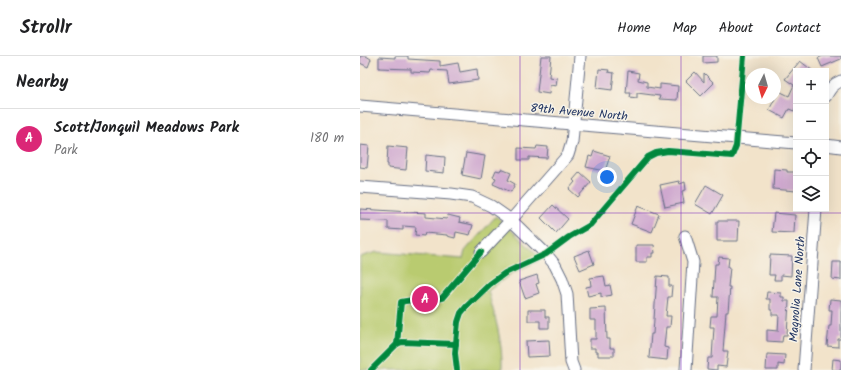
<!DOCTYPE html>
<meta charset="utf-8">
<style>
body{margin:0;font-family:Kalam,sans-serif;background:#f6f6f6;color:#202124}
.controls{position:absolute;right:12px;top:12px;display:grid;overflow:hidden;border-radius:0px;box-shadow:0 4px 16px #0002}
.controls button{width:36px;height:36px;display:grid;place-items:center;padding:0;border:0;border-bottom:1px solid #e0e0e0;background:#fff;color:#202124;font:20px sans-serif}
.compass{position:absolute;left:385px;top:12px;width:36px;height:36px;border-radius:50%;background:#fff;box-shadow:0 4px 16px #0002;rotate:185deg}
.you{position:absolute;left:247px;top:121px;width:14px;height:14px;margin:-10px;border:3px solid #fff;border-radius:50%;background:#1a73e8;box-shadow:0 0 0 6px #1a73e833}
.badge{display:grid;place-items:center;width:26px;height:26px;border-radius:50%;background:#db2777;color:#fff;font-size:13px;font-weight:700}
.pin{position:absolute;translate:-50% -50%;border:2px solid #fff;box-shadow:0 1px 4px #0006}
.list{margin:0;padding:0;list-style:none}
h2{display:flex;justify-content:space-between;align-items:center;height:52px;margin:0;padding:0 16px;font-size:17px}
h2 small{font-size:13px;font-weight:400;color:#757577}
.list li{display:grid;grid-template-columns:26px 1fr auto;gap:12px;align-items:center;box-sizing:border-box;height:60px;padding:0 16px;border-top:1px solid #e0e0e0}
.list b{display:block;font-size:15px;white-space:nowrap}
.list p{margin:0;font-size:13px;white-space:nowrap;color:#757577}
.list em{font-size:13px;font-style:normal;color:#757577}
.icon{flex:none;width:22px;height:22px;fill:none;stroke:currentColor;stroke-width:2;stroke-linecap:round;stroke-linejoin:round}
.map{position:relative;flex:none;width:481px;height:314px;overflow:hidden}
header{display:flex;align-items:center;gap:24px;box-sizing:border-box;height:56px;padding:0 20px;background:#fff;border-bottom:1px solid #e0e0e0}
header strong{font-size:19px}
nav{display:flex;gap:22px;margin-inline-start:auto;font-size:14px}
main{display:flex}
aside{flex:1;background:#fff}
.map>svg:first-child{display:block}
.green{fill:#b9cb6f;stroke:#6a7d66}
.building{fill:#cfa8cf}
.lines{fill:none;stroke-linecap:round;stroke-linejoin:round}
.minor-casing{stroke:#666e84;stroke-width:13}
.minor{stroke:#fff;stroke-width:11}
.cycleway-casing{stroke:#f7f3e8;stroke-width:8}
.cycleway{stroke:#00873e;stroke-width:6}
.grid{fill:none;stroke:#7b2cbf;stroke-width:1;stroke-opacity:0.55}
.labels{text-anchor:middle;stroke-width:3;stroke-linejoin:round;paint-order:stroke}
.street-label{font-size:12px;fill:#1b2f5e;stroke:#f7f3e8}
</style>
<header>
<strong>Strollr</strong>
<nav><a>Home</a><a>Map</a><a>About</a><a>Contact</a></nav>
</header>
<main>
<aside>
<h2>Nearby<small></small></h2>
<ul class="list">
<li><span class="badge">A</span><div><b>Scott/Jonquil Meadows Park</b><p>Park</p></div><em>180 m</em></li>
</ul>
</aside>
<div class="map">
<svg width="481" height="314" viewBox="0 0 481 314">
<rect width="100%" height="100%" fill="#f7f3e8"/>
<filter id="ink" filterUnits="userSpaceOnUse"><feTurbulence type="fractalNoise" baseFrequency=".025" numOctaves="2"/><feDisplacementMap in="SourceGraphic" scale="8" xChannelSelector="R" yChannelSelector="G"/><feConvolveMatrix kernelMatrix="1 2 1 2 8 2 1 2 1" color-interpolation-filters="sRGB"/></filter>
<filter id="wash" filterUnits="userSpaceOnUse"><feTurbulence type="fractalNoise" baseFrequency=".012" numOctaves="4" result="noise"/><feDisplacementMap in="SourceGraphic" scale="16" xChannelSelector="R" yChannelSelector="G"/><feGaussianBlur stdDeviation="0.9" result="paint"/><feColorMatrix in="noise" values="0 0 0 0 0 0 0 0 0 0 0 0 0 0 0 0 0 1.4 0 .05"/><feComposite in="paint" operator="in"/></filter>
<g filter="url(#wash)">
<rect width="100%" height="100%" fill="#f2e3ca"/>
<path class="green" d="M136 160 182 203 152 217 128 235C135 261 143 286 142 314H0V201L17 196 103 203 105 195Z"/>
<g id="blocks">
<g class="building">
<polygon points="0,0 6,0 11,3 8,11 0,7"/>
<polygon points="35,0 48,0 48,3 80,5 80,10 98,7 100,16 117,13 118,24 89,28 87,15 71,14 70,17 51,16 51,13 19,12 19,1 35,2"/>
<polygon points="181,0 191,0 189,21 197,22 196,30 190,29 189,38 177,36"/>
<polygon points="343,0 357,0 357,6 343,7"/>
<polygon points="463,0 481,0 481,3 462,11 458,2"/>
<polygon points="440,5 453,15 436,15 436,50 434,55 429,53 424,62 409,54 419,35 429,40 434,29 425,23"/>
<polygon points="239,13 249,14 248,16 254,17 252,34 237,32"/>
<polygon points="268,15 279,17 278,24 287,26 287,31 300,33 300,28 318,30 317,44 299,43 300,40 277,37 277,42 270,41 271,37 266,37"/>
<polygon points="335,16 344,26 344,17 354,27 341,40 326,25"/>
<polygon points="0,89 9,90 7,112 0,111"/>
<polygon points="28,90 48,92 46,114 28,112 28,108 27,108"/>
<polygon points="177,90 188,91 187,102 169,101 169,104 158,104 158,92 176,93"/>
<polygon points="234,95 250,100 245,115 226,111 229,100 232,101"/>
<polygon points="106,97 125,100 121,123 102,119"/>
<polygon points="66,99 85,101 84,117 65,115"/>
<polygon points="141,113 151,117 148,124 155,128 151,136 133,128 136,122 133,121 136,114 140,115"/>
<polygon points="414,113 427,114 427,116 436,116 436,135 413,133"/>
<polygon points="220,116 231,126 218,141 209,133 215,126 213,124"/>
<polygon points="319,125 320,128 325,126 326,134 322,135 324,147 305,151 300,129"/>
<polygon points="346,129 363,139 352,158 335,148"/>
<polygon points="193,149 208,163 196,177 181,162"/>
<polygon points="278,150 299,158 292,176 271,168"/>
<polygon points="0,153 66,157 66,161 87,163 88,159 100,162 99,166 113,169 110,179 96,176 95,182 87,180 87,179 65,177 64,180 55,179 56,171 43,170 43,174 28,173 28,165 0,164"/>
<polygon points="414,157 435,159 434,177 412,176"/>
<polygon points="357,165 379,165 378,185 357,185"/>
<polygon points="276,189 294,189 295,197 292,197 292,201 287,201 287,206 276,206"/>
<polygon points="229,194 234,208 220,214 214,200"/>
<polygon points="410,199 432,200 431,220 421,219 421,224 414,224 415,219 409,219"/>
<polygon points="359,201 369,202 368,211 370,211 368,231 370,231 368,256 366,256 363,295 368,295 366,311 357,310 357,314 347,313 348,302 352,302 354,271 350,271 351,260 357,260 358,241 353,241 355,208 358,208"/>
<polygon points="473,206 481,206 481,224 472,223"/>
<polygon points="177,219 179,227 176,228 179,237 165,242 159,225"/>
<polygon points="244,220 246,230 250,229 252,239 241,241 241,237 228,240 226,231 231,230 230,222"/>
<polygon points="297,220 309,221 309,230 312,230 311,241 308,241 306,260 311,260 310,271 306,271 304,291 308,292 307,304 289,302 291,278 293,278"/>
<polygon points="407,236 421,237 421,241 424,241 424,245 429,245 427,279 423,279 422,286 407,285 407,274 418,275 419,259 412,259 412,254 410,254 410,243 406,243"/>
<polygon points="470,243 481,244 481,283 478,283 478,291 467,290 469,270 471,270 472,254 469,254"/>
<polygon points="246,252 247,283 250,283 250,292 254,292 254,300 238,300 238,296 235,296 235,292 230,292 230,283 236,283 236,264 230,264 230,253"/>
<polygon points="168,254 185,254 185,261 189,261 189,272 180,272 180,265 168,265"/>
<polygon points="189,284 190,300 167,301 166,285"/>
<polygon points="407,298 425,299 424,309 418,308 418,314 406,314"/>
<polygon points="473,303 481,304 481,314 472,314"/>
</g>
</g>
</g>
<g filter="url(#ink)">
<use href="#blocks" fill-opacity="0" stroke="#666e84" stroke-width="1"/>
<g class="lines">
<g class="minor-casing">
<g id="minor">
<path d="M466 40C470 33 473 28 481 25"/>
<polyline points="0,50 436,87"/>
<polyline points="466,89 481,91"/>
<polyline points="0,131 91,138 112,141 131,150 151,164 186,198 195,209 202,223 207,238 211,306 214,314"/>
<polyline points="325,180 333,206 326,314"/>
<polyline points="121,196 151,164 208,99 212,86 220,0"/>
<polyline points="444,314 456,153"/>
</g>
</g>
<use href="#minor" class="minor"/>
<g class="cycleway-casing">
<g id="cycleway">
<path d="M37 288 41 246C55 242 69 246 82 242L121 196"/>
<polyline points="11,314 37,288 42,286 96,288"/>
<polyline points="97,314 95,297 98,266 101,257 106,251 130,228 145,217 186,198 209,181 230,169 288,101 296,97 308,95 372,100 376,90 384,0"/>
</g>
</g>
<use href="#cycleway" class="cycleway"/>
</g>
</g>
<path class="grid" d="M160 0V314M321 0V314M0 157H481"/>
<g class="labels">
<g class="street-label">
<text transform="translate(219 56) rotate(5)" y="4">89th Avenue North</text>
<text transform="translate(437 233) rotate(-86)" y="4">Magnolia Lane North</text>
</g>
</g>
</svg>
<div class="controls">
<button>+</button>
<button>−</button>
<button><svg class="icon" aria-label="locate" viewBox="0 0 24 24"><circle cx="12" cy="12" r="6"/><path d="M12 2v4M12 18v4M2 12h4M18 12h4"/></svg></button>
<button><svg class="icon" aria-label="layers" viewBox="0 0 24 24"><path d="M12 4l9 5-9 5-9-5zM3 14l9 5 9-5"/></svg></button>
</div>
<svg class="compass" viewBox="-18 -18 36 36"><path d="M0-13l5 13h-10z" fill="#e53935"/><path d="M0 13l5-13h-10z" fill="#757577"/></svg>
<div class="you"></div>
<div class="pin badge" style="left:65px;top:243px">A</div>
</div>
</main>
